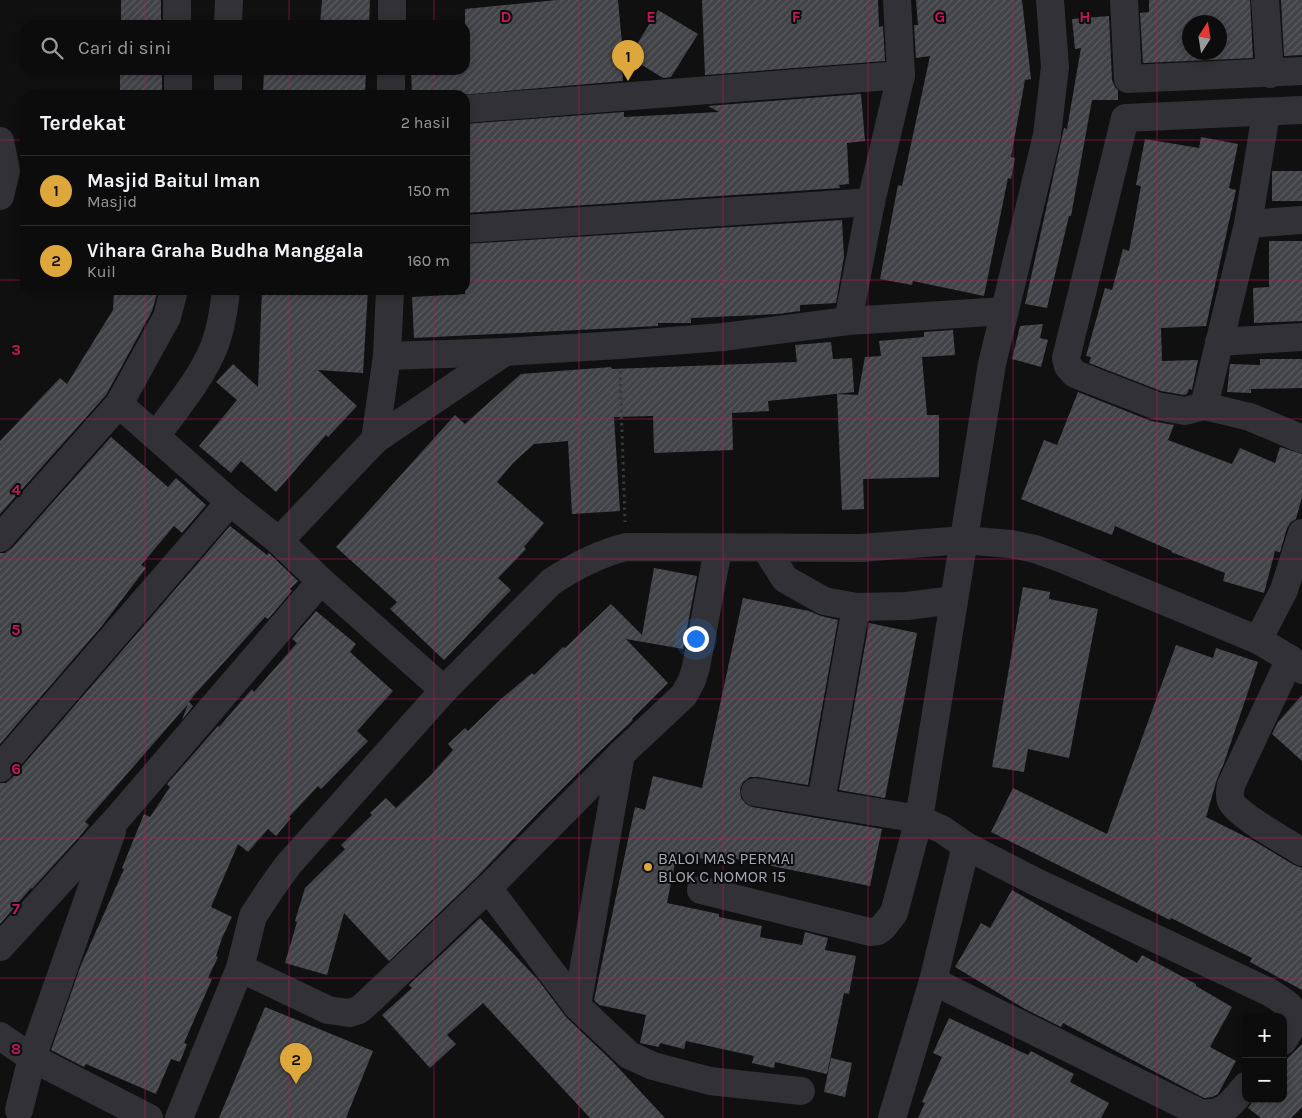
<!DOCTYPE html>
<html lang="id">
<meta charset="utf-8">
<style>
body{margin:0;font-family:Karla,sans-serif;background:#1a1a1b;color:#f1f3f6}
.controls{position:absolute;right:15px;bottom:15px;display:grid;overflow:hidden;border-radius:10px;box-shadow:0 2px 8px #0003}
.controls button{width:45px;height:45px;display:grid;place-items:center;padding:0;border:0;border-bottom:1px solid #2c2c2e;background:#0c0c0d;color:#f1f3f6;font:25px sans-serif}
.compass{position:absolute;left:1182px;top:15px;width:45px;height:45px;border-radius:50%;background:#0c0c0d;box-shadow:0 2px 8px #0003;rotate:12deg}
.you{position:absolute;left:695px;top:638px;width:18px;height:18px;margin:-12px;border:4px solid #fff;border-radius:50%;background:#1a73e8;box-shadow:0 0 0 8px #1a73e833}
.badge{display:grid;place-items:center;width:32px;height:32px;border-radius:50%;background:#dea73b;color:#111;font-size:16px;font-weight:700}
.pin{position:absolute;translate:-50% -41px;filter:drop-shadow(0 1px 2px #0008)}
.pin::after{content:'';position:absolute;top:26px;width:18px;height:15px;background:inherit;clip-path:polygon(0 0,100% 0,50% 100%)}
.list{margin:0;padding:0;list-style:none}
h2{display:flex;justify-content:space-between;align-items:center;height:65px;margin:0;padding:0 20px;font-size:21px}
h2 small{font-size:16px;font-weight:400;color:#9a9b9d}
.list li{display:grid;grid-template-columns:32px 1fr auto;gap:15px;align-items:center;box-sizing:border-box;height:70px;padding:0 20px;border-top:1px solid #2c2c2e}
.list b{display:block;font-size:19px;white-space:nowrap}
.list p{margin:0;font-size:16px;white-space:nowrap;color:#9a9b9d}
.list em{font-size:16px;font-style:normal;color:#9a9b9d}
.icon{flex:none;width:28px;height:28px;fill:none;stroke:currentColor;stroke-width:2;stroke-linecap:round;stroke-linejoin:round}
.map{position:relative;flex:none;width:1302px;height:1118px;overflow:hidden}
.search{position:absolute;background:#0c0c0d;box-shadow:0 2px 8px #0003;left:20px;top:20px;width:450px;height:55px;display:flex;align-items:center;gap:12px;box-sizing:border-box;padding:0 18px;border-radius:15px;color:#9a9b9d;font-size:19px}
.panel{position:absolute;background:#0c0c0d;box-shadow:0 2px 8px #0003;left:20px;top:90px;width:450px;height:205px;border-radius:15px}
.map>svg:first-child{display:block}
.building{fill:url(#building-hatch);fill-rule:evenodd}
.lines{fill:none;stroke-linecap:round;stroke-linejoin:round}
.path{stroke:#38393d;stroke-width:3;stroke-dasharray:2.5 4;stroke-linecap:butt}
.minor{stroke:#323236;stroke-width:28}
.grid{fill:none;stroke:#c2185b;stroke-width:1;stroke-opacity:0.55}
.poi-dot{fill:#dea73b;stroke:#0b0b0c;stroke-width:2}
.labels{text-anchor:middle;stroke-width:4;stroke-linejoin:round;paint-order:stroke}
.poi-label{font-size:16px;fill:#a3a7b1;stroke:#0b0b0c;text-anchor:start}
.grid-label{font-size:16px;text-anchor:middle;font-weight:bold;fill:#c2185b;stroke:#0b0b0c;stroke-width:4;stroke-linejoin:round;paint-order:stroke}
</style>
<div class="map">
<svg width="1302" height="1118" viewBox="0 0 1302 1118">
<defs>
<pattern id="building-hatch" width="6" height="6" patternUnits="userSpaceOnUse" patternTransform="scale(1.25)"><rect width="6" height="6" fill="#424347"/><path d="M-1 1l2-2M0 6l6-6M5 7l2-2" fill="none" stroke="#5a5b5f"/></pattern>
</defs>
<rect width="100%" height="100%" fill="#101011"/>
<g class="building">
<rect x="121" y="0" width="40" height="25"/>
<polygon points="322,0 370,0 369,25 320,25"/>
<polygon points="557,0 618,0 623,54 621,52 623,81 459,95 412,95 411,70 465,70 465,9"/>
<polygon points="702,0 878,0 879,27 883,26 885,61 705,75"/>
<polygon points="916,0 1022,0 1031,79 1025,80 1011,157 1015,158 1011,179 1008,178 984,296 913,281 912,285 880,279 898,185 902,186 930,56 916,58 914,25 918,25"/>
<path d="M1149 0H1250L1253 58 1143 63 1140 13 1149 12ZM1190 22H1220V52H1190Z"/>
<polygon points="1281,0 1302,0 1302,55 1284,56"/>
<polygon points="658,10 698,34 671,77 663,78 629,57"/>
<polygon points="1109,16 1112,80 1115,87 1118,90 1118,100 1092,100 1071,216 1069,216 1047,308 1025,304 1064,128 1067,129 1081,48 1075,49 1072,19"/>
<rect x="120" y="70" width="42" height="25"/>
<polygon points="264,70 366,70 365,95 263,95"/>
<polygon points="861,94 865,141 847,143 849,184 839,185 840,188 465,213 465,124 624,112 624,117 719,112 708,106"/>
<polygon points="1201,137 1238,144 1229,188 1236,190 1206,326 1161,328 1162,361 1198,360 1192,390 1189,389 1187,394 1184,395 1161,391 1089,363 1091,357 1086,356 1105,288 1112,290 1123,249 1129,251 1141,186 1136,185 1145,139 1199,148"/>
<rect x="1272" y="171" width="30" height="30"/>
<polygon points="842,220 844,257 836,303 800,305 800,311 778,314 691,318 691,323 658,323 658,326 414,338 412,297 465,294 465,244"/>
<polygon points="1269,241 1302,241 1302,321 1254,323 1253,288 1269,287"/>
<polygon points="114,290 158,290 152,311 106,395 0,514 0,441 60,378 67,384 113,310"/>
<polygon points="262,290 368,290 363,373 318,370 357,406 328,437 326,435 276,492 241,461 231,473 199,446 237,400 216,382 233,364 258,387"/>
<polygon points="1043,324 1040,338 1048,340 1041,367 1012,359 1020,326"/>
<polygon points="953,330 955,355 922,357 927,415 939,415 939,477 863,479 864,509 842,510 837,394 858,395 865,357 881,356 879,341 924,337 924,332"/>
<polygon points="831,342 833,359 852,358 854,392 768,401 769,411 732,413 733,450 654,453 653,416 614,417 620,511 572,514 568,441 534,444 513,463 497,482 544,523 524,547 526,549 498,578 511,590 444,660 390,609 397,602 336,547 455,415 465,424 521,374 611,367 612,369 797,362 795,345"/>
<polygon points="1260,359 1302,359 1302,388 1251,389 1251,393 1227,392 1230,364 1260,365"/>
<polygon points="1078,392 1151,421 1174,425 1168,440 1232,464 1240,448 1275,463 1280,447 1302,454 1302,497 1296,519 1291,522 1287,528 1280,552 1275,551 1264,593 1223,581 1225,573 1171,552 1172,551 1115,526 1112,535 1021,499 1044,440 1057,445"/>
<polygon points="111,437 168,487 176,478 206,505 182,533 174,526 141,565 146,568 101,627 0,744 0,553 5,553 12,548"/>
<polygon points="230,526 267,555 269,553 298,581 290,589 292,591 268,619 265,617 195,694 189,702 193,706 182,720 188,704 85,822 89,825 80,836 32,889 31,888 0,924 0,783 6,783 12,778"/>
<polygon points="654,568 697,576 683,649 626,639 668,683 632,719 633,720 598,753 540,811 477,877 389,961 344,913 327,975 285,963 297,922 295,921 305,888 345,849 341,845 372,815 370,813 386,798 396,808 430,776 453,750 448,744 465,728 468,731 501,699 532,673 534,675 563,647 565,648 611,604 642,635"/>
<polygon points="1023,587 1050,592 1049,599 1098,609 1069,758 1028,749 1024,772 992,767"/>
<polygon points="743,598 809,611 821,616 838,620 808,785 758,777 750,777 743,782 740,789 741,798 746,804 752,807 882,829 870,886 732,858 731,865 677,853 667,903 719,914 719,917 762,926 760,937 802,945 805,932 828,938 825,950 856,956 849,994 844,993 827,1074 775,1062 774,1068 752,1063 754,1056 686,1041 684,1049 660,1043 659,1047 640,1043 646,1015 599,1005 594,1000 635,807 645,810 653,776 702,788"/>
<polygon points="316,611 356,644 350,652 393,691 357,731 368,741 321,789 318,786 289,817 291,818 276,836 268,829 248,852 238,844 211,907 232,917 222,938 216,956 218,957 208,978 212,979 184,1043 187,1044 180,1062 171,1059 156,1094 86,1064 84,1067 51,1050 81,965 124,869 122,868 144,814 150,817 170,787 167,784 218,726 219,727 252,689 254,692 297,643 292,639"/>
<polygon points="869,623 917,633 885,798 839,790"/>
<polygon points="1176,645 1213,658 1216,648 1258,662 1224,763 1217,779 1206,817 1254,841 1294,865 1302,868 1302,990 1250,962 1252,958 1171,918 1170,920 991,832 1013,788 1107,834"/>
<polygon points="1302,695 1302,761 1272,734 1278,722"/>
<polygon points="1012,890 1137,963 1142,955 1196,984 1196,986 1232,1007 1210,1047 1236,1061 1218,1094 1212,1097 1204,1098 1063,1023 1061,1027 1025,1009 955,967 981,923 990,928"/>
<polygon points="480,918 539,981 566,1017 612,1061 665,1118 590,1118 483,1003 447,1035 456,1044 430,1068 382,1015 412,988 409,985"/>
<polygon points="265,1007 373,1051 346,1118 219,1118"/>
<polygon points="949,1018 1028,1055 1031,1051 1074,1074 1070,1082 1109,1103 1101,1118 918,1118 925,1103 922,1102 942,1057 933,1053"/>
<polygon points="1302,1044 1302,1107 1291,1118 1261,1118 1248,1108 1255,1099 1283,1099 1283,1063"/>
<polygon points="831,1058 852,1063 845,1097 824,1092"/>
</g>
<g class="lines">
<polyline class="path" points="620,371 625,522"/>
<g class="minor">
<polyline points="177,0 177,25"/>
<polyline points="1124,0 1128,79 1302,71"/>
<polyline points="1265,0 1270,74"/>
<polyline points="228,25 229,0"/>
<polyline points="392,25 392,0"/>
<polyline points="178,70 178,95"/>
<polyline points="228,95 228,70"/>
<polyline points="391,95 391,70"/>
<polyline points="465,109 901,75 897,0"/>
<polyline points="1302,110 1125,118 1066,358 1068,366 1075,374 1157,406 1185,411 1204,406 1250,417 1302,439"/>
<polyline points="0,141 6,171 0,196"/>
<polyline points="1248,224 1302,220"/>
<polyline points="465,229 871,202"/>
<polyline points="848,321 871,202 901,75"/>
<polyline points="1219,342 1302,337"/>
<polyline points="387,356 505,352 619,345 723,337 848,321 1005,311"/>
<polyline points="119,404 230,502 279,541 321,581 444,690"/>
<polyline points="1204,406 1248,224 1266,113"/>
<path d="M156 436C176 408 201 379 214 347 221 329 224 310 226 290"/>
<polyline points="375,440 505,352"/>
<polyline points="0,538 119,404 167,317 174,290"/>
<polyline points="279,541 375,440 387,356 390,290"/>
<polyline points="766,549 785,579 824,601 856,607 907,606 954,600"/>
<polyline points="1258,640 1284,590 1302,533"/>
<path d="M1290 659 1231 785C1230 790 1229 796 1231 801 1237 815 1287 842 1302 852"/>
<polyline points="621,754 577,1006 629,1055 653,1066 710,1081 801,1091"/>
<polyline points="0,768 230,502"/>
<path d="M755 792 919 819 943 830 966 846 1036 882 1269 992C1295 1008 1302 1012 1283 1041"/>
<polyline points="821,802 856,607"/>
<polyline points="488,888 577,1006"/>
<polyline points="701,890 870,932 878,931 883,927 894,913 919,819 992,364 1047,135 1055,67 1050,0"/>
<polyline points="0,947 116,820 321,581"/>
<polyline points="240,968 328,1010 349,1013 359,1010 367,1003 488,888 621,754 684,695 692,680 696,667 718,549"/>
<path d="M933 981 1200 1113C1225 1116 1231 1103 1246 1086"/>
<polyline points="0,1036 32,1058 149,1118"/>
<polyline points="19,1110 32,1058 112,831"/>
<path d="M179 1118 240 968 253 916 270 890 288 865 444 690 551 582C575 566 598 554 626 547L861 548 963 540 1011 544 1035 549 1063 559 1258 640 1290 659 1302 670"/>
<polyline points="892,1118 933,981 966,846"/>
</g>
</g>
<path class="grid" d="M145 0V25M289 0V25M434 0V25M579 0V1118M723 0V1118M868 0V1118M1013 0V1118M1157 0V1118M145 70V95M289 70V95M434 70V95M0 140H25M465 140H1302M0 280H25M465 280H1302M145 290V1118M289 290V1118M434 290V1118M0 419H1302M0 559H1302M0 699H1302M0 838H1302M0 978H1302"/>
<circle class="poi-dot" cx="648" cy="867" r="5"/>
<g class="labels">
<g class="poi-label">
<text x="658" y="864">BALOI MAS PERMAI<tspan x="658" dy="18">BLOK C NOMOR 15</tspan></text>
</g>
</g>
<g class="grid-label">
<text x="506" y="22">D</text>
<text x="651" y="22">E</text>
<text x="796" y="22">F</text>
<text x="940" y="22">G</text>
<text x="1085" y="22">H</text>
<text x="16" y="355">3</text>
<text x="16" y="495">4</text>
<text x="16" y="635">5</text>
<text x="16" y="774">6</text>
<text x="16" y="914">7</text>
<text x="16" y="1054">8</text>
</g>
</svg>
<div class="controls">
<button>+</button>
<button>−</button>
</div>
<svg class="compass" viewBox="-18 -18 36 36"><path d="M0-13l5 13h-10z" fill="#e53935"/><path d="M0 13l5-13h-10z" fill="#9a9b9d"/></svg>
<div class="you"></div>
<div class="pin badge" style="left:628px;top:81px">1</div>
<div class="pin badge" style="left:296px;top:1084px">2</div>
<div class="search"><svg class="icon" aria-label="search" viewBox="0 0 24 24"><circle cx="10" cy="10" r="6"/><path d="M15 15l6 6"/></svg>Cari di sini</div>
<section class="panel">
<h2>Terdekat<small>2 hasil</small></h2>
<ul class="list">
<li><span class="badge">1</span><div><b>Masjid Baitul Iman</b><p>Masjid</p></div><em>150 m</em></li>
<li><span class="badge">2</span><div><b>Vihara Graha Budha Manggala</b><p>Kuil</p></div><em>160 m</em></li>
</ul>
</section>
</div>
